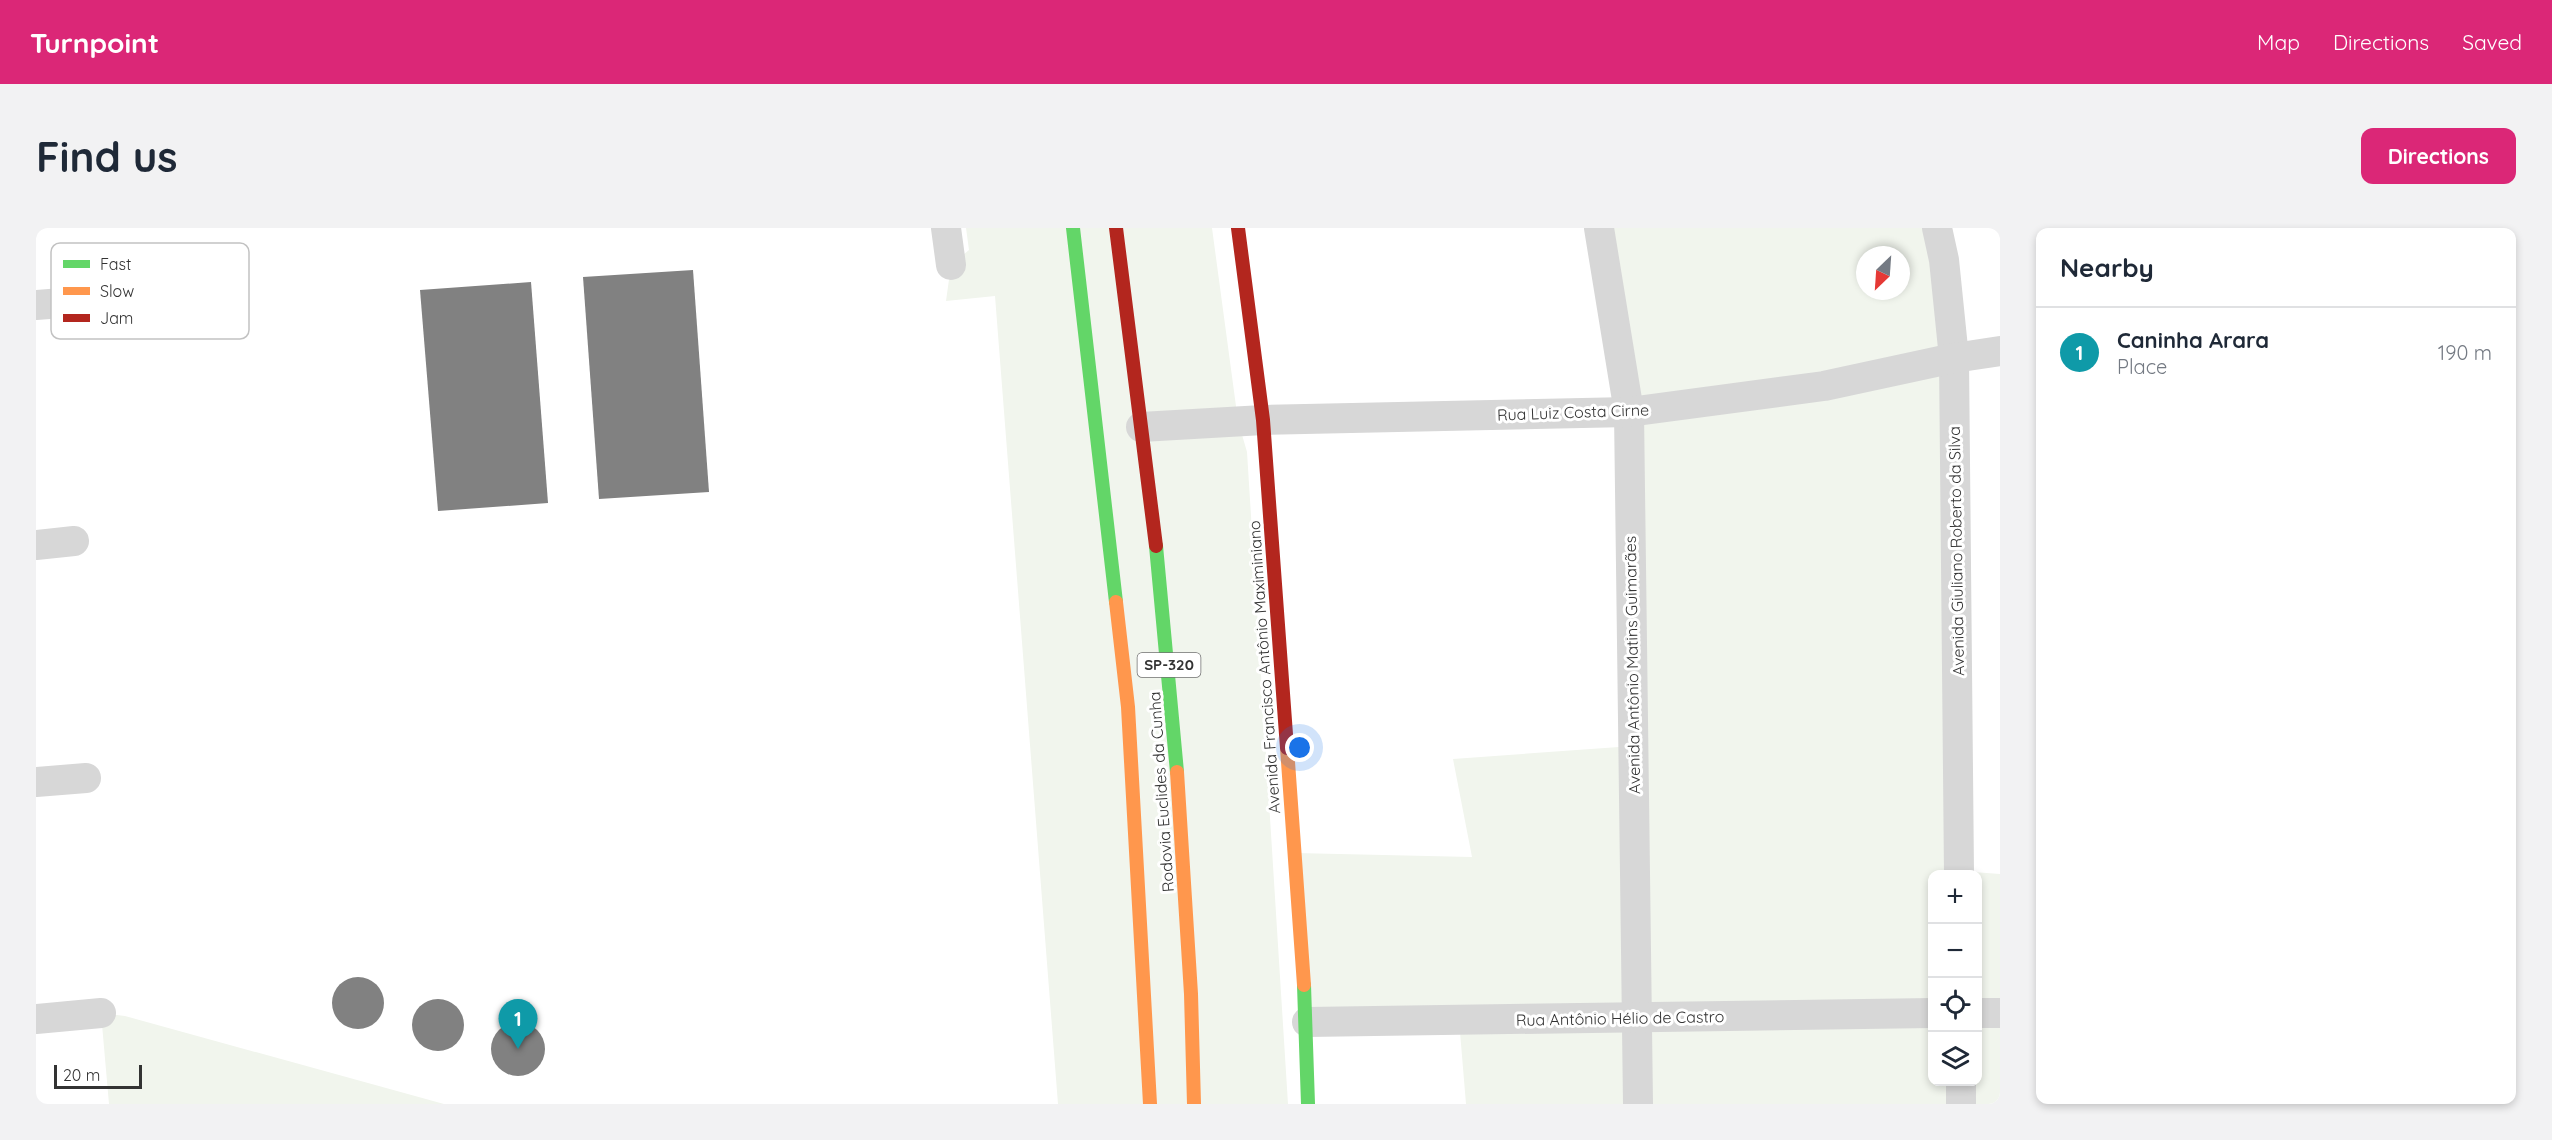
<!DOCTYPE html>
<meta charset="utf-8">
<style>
body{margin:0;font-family:Quicksand,sans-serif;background:#f2f2f3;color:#1f2937}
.controls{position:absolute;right:18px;bottom:18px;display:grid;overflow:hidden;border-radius:12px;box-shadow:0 3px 9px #0003}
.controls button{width:54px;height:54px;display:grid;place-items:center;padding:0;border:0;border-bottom:2px solid #e0e1e3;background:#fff;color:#1f2937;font:30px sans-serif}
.compass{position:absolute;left:1820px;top:18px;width:54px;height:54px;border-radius:50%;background:#fff;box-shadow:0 3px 9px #0003;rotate:205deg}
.scale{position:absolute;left:18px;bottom:15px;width:88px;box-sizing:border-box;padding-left:6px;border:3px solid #333;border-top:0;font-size:16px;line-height:21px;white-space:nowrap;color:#333;-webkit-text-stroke:4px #fff;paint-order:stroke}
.you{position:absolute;left:1264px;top:520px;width:21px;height:21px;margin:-15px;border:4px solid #fff;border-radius:50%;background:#1a73e8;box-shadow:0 0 0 9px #1a73e833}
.badge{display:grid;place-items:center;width:39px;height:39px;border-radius:50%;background:#db2777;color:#fff;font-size:20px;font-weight:700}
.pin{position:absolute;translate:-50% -50px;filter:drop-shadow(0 2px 3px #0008)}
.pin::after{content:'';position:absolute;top:32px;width:21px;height:18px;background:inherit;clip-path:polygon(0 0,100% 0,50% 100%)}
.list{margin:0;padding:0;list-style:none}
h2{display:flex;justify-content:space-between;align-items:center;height:78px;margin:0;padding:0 24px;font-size:26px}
h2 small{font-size:20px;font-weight:400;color:#747a83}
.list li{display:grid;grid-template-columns:39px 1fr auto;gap:18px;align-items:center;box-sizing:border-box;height:90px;padding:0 24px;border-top:2px solid #e0e1e3}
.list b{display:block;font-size:22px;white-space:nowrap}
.list p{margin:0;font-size:20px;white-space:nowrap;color:#747a83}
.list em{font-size:20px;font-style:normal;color:#747a83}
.icon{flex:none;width:33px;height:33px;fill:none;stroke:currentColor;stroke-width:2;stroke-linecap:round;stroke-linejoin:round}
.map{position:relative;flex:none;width:1964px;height:876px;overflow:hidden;border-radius:12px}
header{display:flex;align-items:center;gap:36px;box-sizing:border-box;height:84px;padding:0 30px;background:#db2777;color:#fff}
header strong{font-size:28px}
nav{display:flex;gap:33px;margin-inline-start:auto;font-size:21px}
.intro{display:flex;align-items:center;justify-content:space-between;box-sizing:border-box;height:144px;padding:0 36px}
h1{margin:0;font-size:42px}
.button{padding:15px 27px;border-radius:12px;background:#db2777;color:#fff;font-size:21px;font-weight:700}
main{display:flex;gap:36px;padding:0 36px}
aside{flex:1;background:#fff;border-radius:12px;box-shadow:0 3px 9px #0003}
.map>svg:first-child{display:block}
.green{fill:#f1f5ed;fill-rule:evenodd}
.building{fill:#818181}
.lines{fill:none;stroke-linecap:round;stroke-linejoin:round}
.street{stroke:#d7d7d7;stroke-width:30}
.fast{stroke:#63d668;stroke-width:14}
.slow{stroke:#ff974d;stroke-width:14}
.jam{stroke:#b3261e;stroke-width:14}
.labels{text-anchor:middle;stroke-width:6;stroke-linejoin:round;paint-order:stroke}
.shield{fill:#fff;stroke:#707070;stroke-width:1.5}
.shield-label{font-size:15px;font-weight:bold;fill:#333}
.street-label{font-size:16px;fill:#333;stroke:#fff}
.key{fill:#fff;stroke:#c2c2c2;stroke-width:1.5}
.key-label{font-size:16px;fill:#333}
</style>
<header>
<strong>Turnpoint</strong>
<nav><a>Map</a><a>Directions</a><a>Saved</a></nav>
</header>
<div class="intro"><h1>Find us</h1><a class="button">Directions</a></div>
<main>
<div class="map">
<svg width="1964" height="876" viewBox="0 0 1964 876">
<rect width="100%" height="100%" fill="#fff"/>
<g class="green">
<polygon points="930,0 1176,0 1202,193 1211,224 1252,876 1022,876 959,68 910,73 915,37 933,22"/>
<path d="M1563 0H1901L1924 643 1964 646V876H1430L1423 792 1271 794 1259 625 1436 629 1417 531 1597 518 1593 184ZM1829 27H1865V63H1829ZM1896 646H1942V854H1896Z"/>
<polygon points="65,785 89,788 408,876 73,876"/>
</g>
<g class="building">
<polygon points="657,42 673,264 563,271 547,49"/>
<polygon points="495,54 512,275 402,283 384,62"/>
<circle cx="322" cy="775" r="26"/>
<circle cx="402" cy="797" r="26"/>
<circle cx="482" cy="821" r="27"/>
</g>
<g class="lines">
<g class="street">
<polyline points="910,0 915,37"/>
<polyline points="1563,0 1593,184 1602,876"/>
<polyline points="1901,0 1908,32 1918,130 1923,646"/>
<polyline points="0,77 26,75"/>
<polyline points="1105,199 1227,192 1593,184 1788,158 1918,130 1964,123"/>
<polyline points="0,317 38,313"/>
<polyline points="0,554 50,550"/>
<polyline points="1942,785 1964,785"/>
<polyline points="0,791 65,785"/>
<polyline points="1271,794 1896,785"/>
<polyline points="1925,854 1925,876"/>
</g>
<g class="fast">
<polyline points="1037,0 1080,374"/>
<polyline points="1120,318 1141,544"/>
<polyline points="1268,757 1272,876"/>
</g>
<g class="slow">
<polyline points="1080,374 1092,479 1114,876"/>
<polyline points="1251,520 1268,757"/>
<polyline points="1141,544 1155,766 1158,876"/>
</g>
<g class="jam">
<polyline points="1080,0 1120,318"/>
<polyline points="1202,0 1227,192 1251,520"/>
</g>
</g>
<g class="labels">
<rect class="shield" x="1101.5" y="425" width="63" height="24" rx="4.5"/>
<g class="shield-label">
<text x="1133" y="442">SP-320</text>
</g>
<g class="street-label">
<text transform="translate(1537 184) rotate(-2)" y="6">Rua Luiz Costa Cirne</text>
<text transform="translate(1920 323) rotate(-91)" y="6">Avenida Giuliano Roberto da Silva</text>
<text transform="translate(1596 437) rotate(-91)" y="6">Avenida Antônio Matins Guimarães</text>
<text transform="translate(1228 439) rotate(-94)" y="6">Avenida Francisco Antônio Maximiniano</text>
<text transform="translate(1125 564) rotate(-94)" y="6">Rodovia Euclides da Cunha</text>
<text transform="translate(1584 790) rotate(-1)" y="6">Rua Antônio Hélio de Castro</text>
</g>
</g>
<rect x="15" y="15" width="198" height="96" rx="9" class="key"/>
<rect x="27" y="32" width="27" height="8" fill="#63d668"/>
<rect x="27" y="59" width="27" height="8" fill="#ff974d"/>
<rect x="27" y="86" width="27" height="8" fill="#b3261e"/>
<g class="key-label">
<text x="64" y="42">Fast</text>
<text x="64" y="69">Slow</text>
<text x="64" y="96">Jam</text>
</g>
</svg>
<div class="controls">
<button>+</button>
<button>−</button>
<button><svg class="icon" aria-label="locate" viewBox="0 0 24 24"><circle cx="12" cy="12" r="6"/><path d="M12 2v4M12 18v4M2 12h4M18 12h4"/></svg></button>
<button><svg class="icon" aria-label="layers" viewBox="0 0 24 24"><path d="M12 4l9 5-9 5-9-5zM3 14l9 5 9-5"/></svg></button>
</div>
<svg class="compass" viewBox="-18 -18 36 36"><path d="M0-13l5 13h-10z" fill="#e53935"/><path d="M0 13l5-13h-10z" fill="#747a83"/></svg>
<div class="scale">20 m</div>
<div class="you"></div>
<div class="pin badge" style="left:482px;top:821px;background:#0f9aa8">1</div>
</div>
<aside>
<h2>Nearby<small></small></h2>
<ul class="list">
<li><span class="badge" style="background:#0f9aa8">1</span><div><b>Caninha Arara</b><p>Place</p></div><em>190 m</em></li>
</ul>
</aside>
</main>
